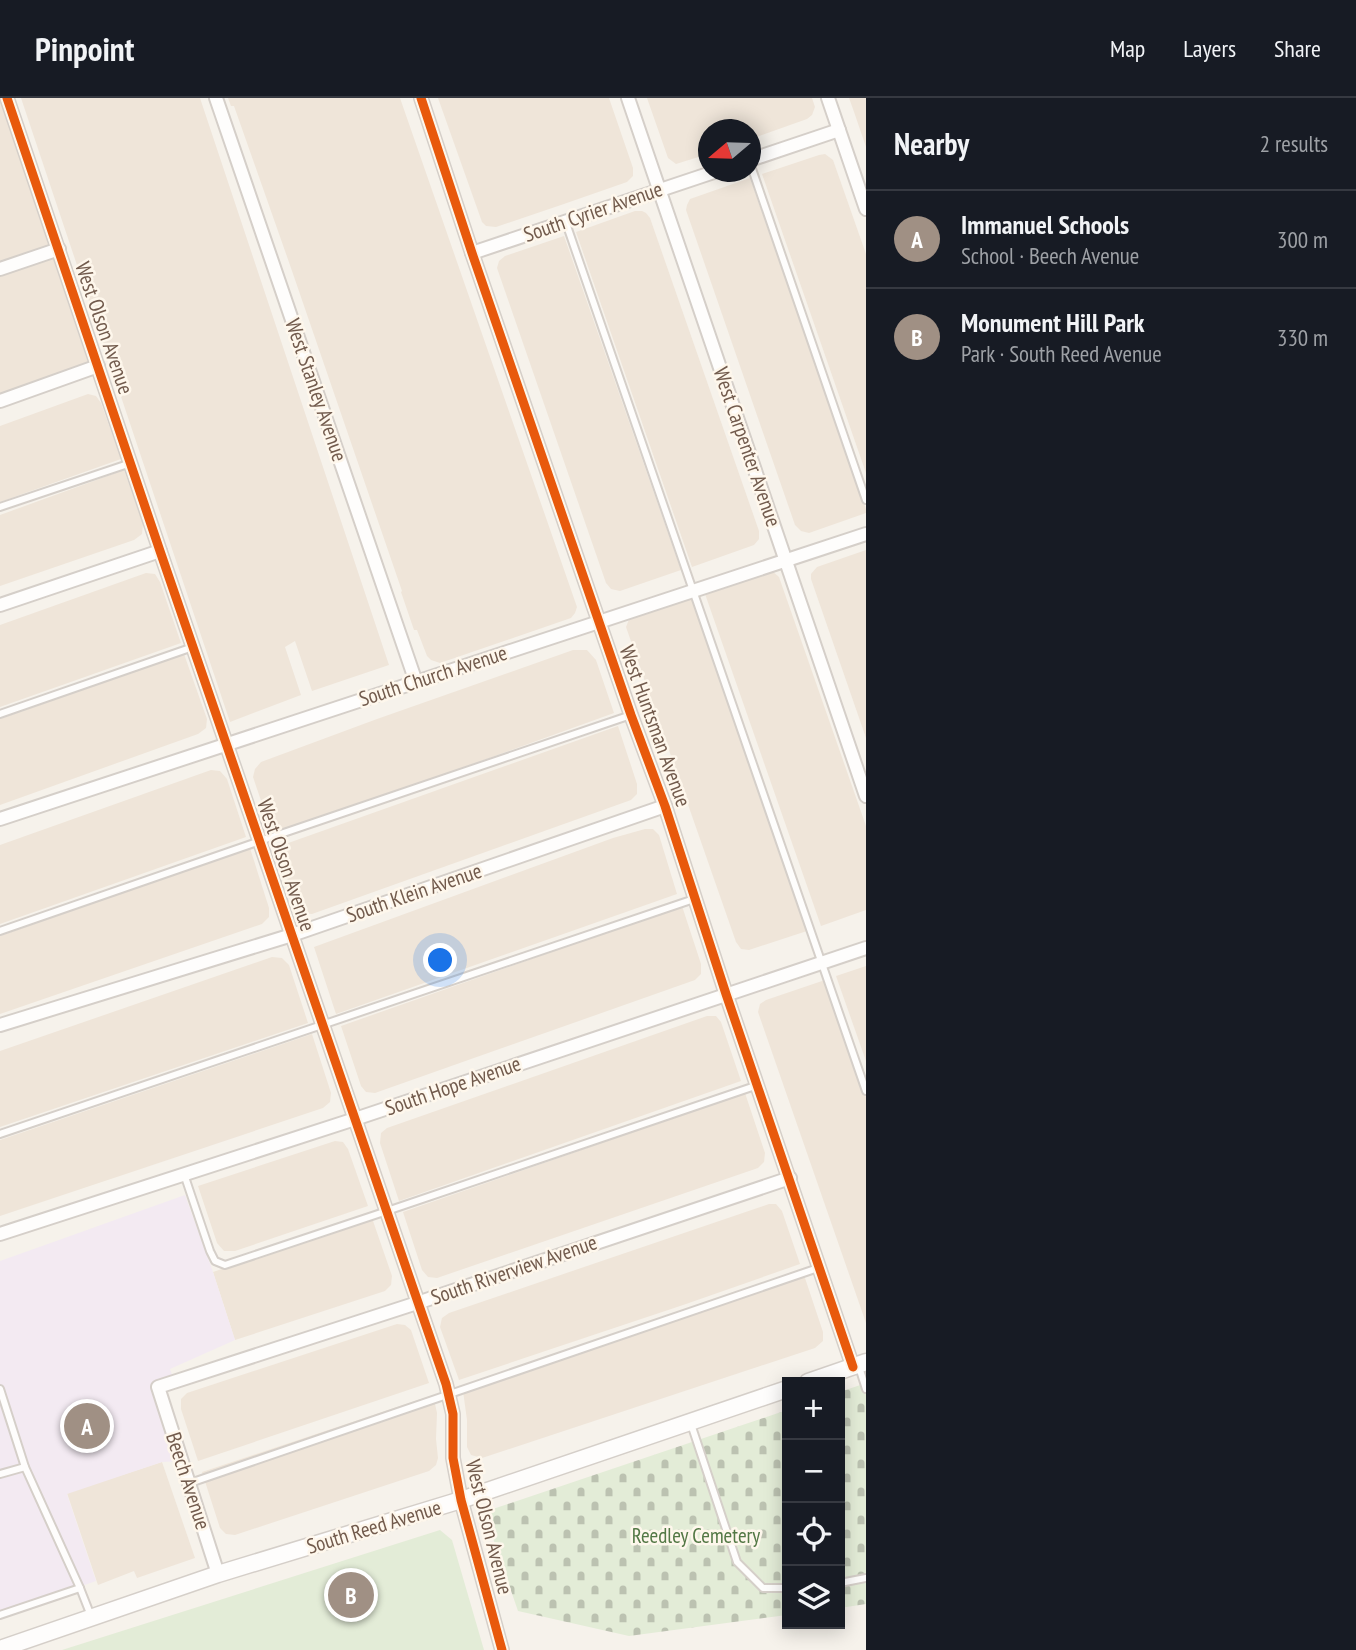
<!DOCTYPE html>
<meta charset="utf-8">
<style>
body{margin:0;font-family:"PT Sans Narrow",sans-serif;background:#20242c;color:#f1f3f6}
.controls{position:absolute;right:21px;bottom:21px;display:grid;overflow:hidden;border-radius:0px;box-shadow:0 4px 18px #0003}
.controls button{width:63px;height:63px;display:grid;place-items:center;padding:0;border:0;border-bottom:2px solid #363941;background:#171b24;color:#f1f3f6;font:35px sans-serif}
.compass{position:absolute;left:698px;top:21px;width:63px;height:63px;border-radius:50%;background:#171b24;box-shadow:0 4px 18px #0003;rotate:251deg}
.you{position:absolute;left:441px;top:863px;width:24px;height:24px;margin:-18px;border:5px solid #fff;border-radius:50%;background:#1a73e8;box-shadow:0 0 0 10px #1a73e833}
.badge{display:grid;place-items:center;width:46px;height:46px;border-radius:50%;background:#a09084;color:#fff;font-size:23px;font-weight:700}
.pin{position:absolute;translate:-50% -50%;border:4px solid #fff;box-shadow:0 2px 7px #0006}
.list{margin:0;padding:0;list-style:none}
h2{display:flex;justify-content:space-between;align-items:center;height:91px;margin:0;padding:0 28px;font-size:30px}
h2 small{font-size:23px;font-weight:400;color:#9ea1a6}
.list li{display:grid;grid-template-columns:46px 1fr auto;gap:21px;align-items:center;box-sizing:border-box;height:98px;padding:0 28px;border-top:2px solid #363941}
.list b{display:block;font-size:26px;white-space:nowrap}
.list p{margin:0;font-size:23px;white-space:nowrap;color:#9ea1a6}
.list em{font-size:23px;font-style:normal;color:#9ea1a6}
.icon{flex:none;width:38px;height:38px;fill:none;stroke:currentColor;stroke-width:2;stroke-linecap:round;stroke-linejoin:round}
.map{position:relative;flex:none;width:866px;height:1552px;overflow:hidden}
header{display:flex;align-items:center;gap:42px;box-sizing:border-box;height:98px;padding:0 35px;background:#171b24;border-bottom:2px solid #363941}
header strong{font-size:33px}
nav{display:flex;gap:38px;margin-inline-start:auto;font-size:24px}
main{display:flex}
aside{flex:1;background:#171b24}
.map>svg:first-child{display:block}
.residential{fill:#efe5d9}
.education{fill:#f3eaf2}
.cemetery{fill:url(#cemetery-stones)}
.green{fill:#e3ecd7}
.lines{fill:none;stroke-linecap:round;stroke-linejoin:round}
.service-casing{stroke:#d5cfc9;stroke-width:10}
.minor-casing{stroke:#d5cfc9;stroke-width:16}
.tertiary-casing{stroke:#d5cfc9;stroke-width:19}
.service{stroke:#fefdfc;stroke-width:6}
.minor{stroke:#fefdfc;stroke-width:12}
.tertiary{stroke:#fefdfc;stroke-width:16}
.cycleway-casing{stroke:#fef7ec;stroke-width:13}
.cycleway{stroke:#e8590c;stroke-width:9}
.labels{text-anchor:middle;stroke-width:5;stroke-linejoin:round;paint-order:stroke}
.street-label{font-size:21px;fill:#725b4d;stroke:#fef7ec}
.park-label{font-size:21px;fill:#537845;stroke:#fef7ec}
</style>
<header>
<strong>Pinpoint</strong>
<nav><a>Map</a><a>Layers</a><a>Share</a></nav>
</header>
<main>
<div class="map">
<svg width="866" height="1552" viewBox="0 0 866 1552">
<defs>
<pattern id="cemetery-stones" width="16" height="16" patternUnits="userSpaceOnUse" patternTransform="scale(1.75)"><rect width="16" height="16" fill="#e3ecd7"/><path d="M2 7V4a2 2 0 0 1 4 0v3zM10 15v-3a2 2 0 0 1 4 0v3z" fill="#bcc2b1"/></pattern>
</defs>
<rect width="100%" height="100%" fill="#f6f2eb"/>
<g class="residential">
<polygon points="21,0 200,0 389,567 312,593 295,543 285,549 301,597 230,624"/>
<polygon points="228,0 400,0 577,509 575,515 571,520 440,565 431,562 427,558 417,532 414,532 401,494 402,493 291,170 234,8 231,8"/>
<polygon points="438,0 609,0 633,70 633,78 627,84 561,107 496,129 486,128 482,124"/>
<polygon points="647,0 812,0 815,9 812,17 807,21 751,41 750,32 708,32 708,56 676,66 668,60"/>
<polygon points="849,0 866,0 866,49 853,11"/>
<polygon points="0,2 88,264 0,296"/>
<polygon points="825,56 833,62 866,156 866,375 762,76 819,57"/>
<polygon points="750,80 866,411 866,415 809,435 801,433 795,427 686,112 687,107 690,101"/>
<polygon points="635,113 642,113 646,115 650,120 759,433 759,441 754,447 692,469 576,134"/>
<polygon points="564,138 681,472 620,493 611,491 606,485 497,170 499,163 505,158"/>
<polygon points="88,296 96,298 101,305 121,361 0,404 0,328"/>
<polygon points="124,372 143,426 142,436 134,442 0,488 0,417"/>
<polygon points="866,452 866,640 811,481 811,476 817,469"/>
<polygon points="771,472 779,479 866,728 866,812 821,828 704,493"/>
<polygon points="146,475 155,476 160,484 181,545 0,609 0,527"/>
<polygon points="693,497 810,832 749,852 741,851 736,844 626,529 630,519"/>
<polygon points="573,552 587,552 596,562 614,615 273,738 253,679 255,671 261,664 377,621"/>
<polygon points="184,556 207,621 206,630 198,636 0,707 0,621"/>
<polygon points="618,628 637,686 637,696 631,702 312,816 302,815 296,808 277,749"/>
<polygon points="211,672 220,673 227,681 246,739 0,826 0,747"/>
<polygon points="645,731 653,731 659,737 677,796 336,916 314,849 613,740"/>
<polygon points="250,750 269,810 269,819 262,826 0,916 0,838"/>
<polygon points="682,808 701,866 701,876 695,882 375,995 366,994 361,988 341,928"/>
<polygon points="272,859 282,860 289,867 308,925 0,1029 0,953"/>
<polygon points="866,868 866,963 836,878"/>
<polygon points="825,882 866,999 866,1225 758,914 760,906 766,902"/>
<polygon points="707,918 716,918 721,924 741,983 399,1103 380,1045 381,1035 387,1030"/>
<polygon points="312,936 331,995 330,1004 323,1010 0,1118 0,1042"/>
<polygon points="745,995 765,1055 764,1064 758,1070 437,1180 428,1179 422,1172 403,1114"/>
<polygon points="335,1043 343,1044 348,1051 368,1108 235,1153 224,1153 217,1145 198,1088"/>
<polygon points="769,1106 776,1106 782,1113 800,1166 686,1206 459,1282 440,1229 442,1220 449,1215"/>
<polygon points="372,1120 392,1178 391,1187 385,1193 235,1242 213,1174"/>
<polygon points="804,1177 823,1234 823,1243 815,1250 482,1360 471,1357 467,1349 467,1322 463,1293"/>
<polygon points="397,1226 405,1227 411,1232 429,1285 198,1363 181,1311 181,1301 187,1295"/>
<polygon points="433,1297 437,1315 436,1341 438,1360 436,1367 429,1373 235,1437 226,1436 220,1430 202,1374"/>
<polygon points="162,1364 195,1460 137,1480 134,1473 98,1487 67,1395"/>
</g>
<polygon class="education" points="185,1097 213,1174 235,1242 170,1271 176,1288 163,1293 185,1363 162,1364 67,1396 96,1483 0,1517 0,1163"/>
<g class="cemetery">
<polygon points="866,1285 866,1506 840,1510 840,1294"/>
<polygon points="787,1312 787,1517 629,1538 518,1513 484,1414"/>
</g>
<polygon class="green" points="440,1432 452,1442 484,1552 62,1552"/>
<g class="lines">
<g class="service-casing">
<g id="service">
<polyline points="750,65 866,402"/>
<polyline points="566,125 866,993"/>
<polyline points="0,409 131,365"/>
<polyline points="0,616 193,549"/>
<polyline points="0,833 260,743 631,617"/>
<polyline points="0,1036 694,801"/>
<polyline points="184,1076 210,1153 215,1163 225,1167 387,1113 758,987"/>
<polyline points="859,1269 866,1291"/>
<polyline points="0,1291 25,1369 80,1490 91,1518"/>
<polyline points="691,1326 737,1464 763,1490 787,1490"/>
<polyline points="0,1376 25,1369"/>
<polyline points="190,1385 818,1170"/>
<polyline points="840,1485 866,1480"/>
<polyline points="0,1517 80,1490"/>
</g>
</g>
<g class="minor-casing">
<g id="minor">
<polyline points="7,0 160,453 446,1286 453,1316 453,1360 461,1402 502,1552"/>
<polyline points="216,0 416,584"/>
<polyline points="421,0 472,155 631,617 665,708 726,896 853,1269"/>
<polyline points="628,0 866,698"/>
<polyline points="828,0 866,111"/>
<polyline points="750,62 839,32"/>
<polyline points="472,155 714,74"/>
<polyline points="0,171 59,151"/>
<polyline points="0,303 98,268"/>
<polyline points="0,507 160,453"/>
<polyline points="0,721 866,436"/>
<polyline points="0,927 292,837 665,708"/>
<polyline points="0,1136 355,1021 866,850"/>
<polyline points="218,1476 158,1289 417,1205 790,1080"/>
</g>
</g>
<g class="tertiary-casing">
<g id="tertiary">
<polyline points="808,1284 866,1264"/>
<polyline points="0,1551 218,1476 461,1402 787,1291"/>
</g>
</g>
<use href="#service" class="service"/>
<use href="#minor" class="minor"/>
<use href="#tertiary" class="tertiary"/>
<g class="cycleway-casing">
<g id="cycleway">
<polyline points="7,0 160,453 446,1286 453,1316 453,1360 461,1402 502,1552"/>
<polyline points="421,0 472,155 631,617 665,708 726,896 853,1269"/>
</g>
</g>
<use href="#cycleway" class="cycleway"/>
</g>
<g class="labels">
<g class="street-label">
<text transform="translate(593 114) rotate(-19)" y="7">South Cyrier Avenue</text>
<text transform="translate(104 230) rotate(71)" y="7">West Olson Avenue</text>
<text transform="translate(316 292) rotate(71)" y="7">West Stanley Avenue</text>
<text transform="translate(747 349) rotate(71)" y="7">West Carpenter Avenue</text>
<text transform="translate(433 578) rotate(-18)" y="7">South Church Avenue</text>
<text transform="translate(655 628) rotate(70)" y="7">West Huntsman Avenue</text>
<text transform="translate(286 767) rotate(71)" y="7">West Olson Avenue</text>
<text transform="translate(414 795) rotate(-19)" y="7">South Klein Avenue</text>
<text transform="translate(453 988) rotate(-19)" y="7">South Hope Avenue</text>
<text transform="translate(514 1172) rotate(-19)" y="7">South Riverview Avenue</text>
<text transform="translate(188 1383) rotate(72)" y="7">Beech Avenue</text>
<text transform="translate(374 1429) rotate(-17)" y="7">South Reed Avenue</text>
<text transform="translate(489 1429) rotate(76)" y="7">West Olson Avenue</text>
</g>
<g class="park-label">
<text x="696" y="1445">Reedley Cemetery</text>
</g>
</g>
</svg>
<div class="controls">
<button>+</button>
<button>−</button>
<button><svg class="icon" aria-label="locate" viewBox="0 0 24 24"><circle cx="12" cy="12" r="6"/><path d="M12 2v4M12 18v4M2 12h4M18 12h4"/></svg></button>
<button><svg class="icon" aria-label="layers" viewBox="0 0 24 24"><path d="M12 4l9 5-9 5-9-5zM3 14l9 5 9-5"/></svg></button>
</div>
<svg class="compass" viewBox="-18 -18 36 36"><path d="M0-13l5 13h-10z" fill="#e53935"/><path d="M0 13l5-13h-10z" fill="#9ea1a6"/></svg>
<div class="you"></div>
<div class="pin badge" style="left:87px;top:1328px">A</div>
<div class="pin badge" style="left:351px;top:1497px">B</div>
</div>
<aside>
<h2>Nearby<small>2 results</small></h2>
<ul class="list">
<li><span class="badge">A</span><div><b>Immanuel Schools</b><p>School · Beech Avenue</p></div><em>300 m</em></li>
<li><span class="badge">B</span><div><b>Monument Hill Park</b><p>Park · South Reed Avenue</p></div><em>330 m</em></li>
</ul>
</aside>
</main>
